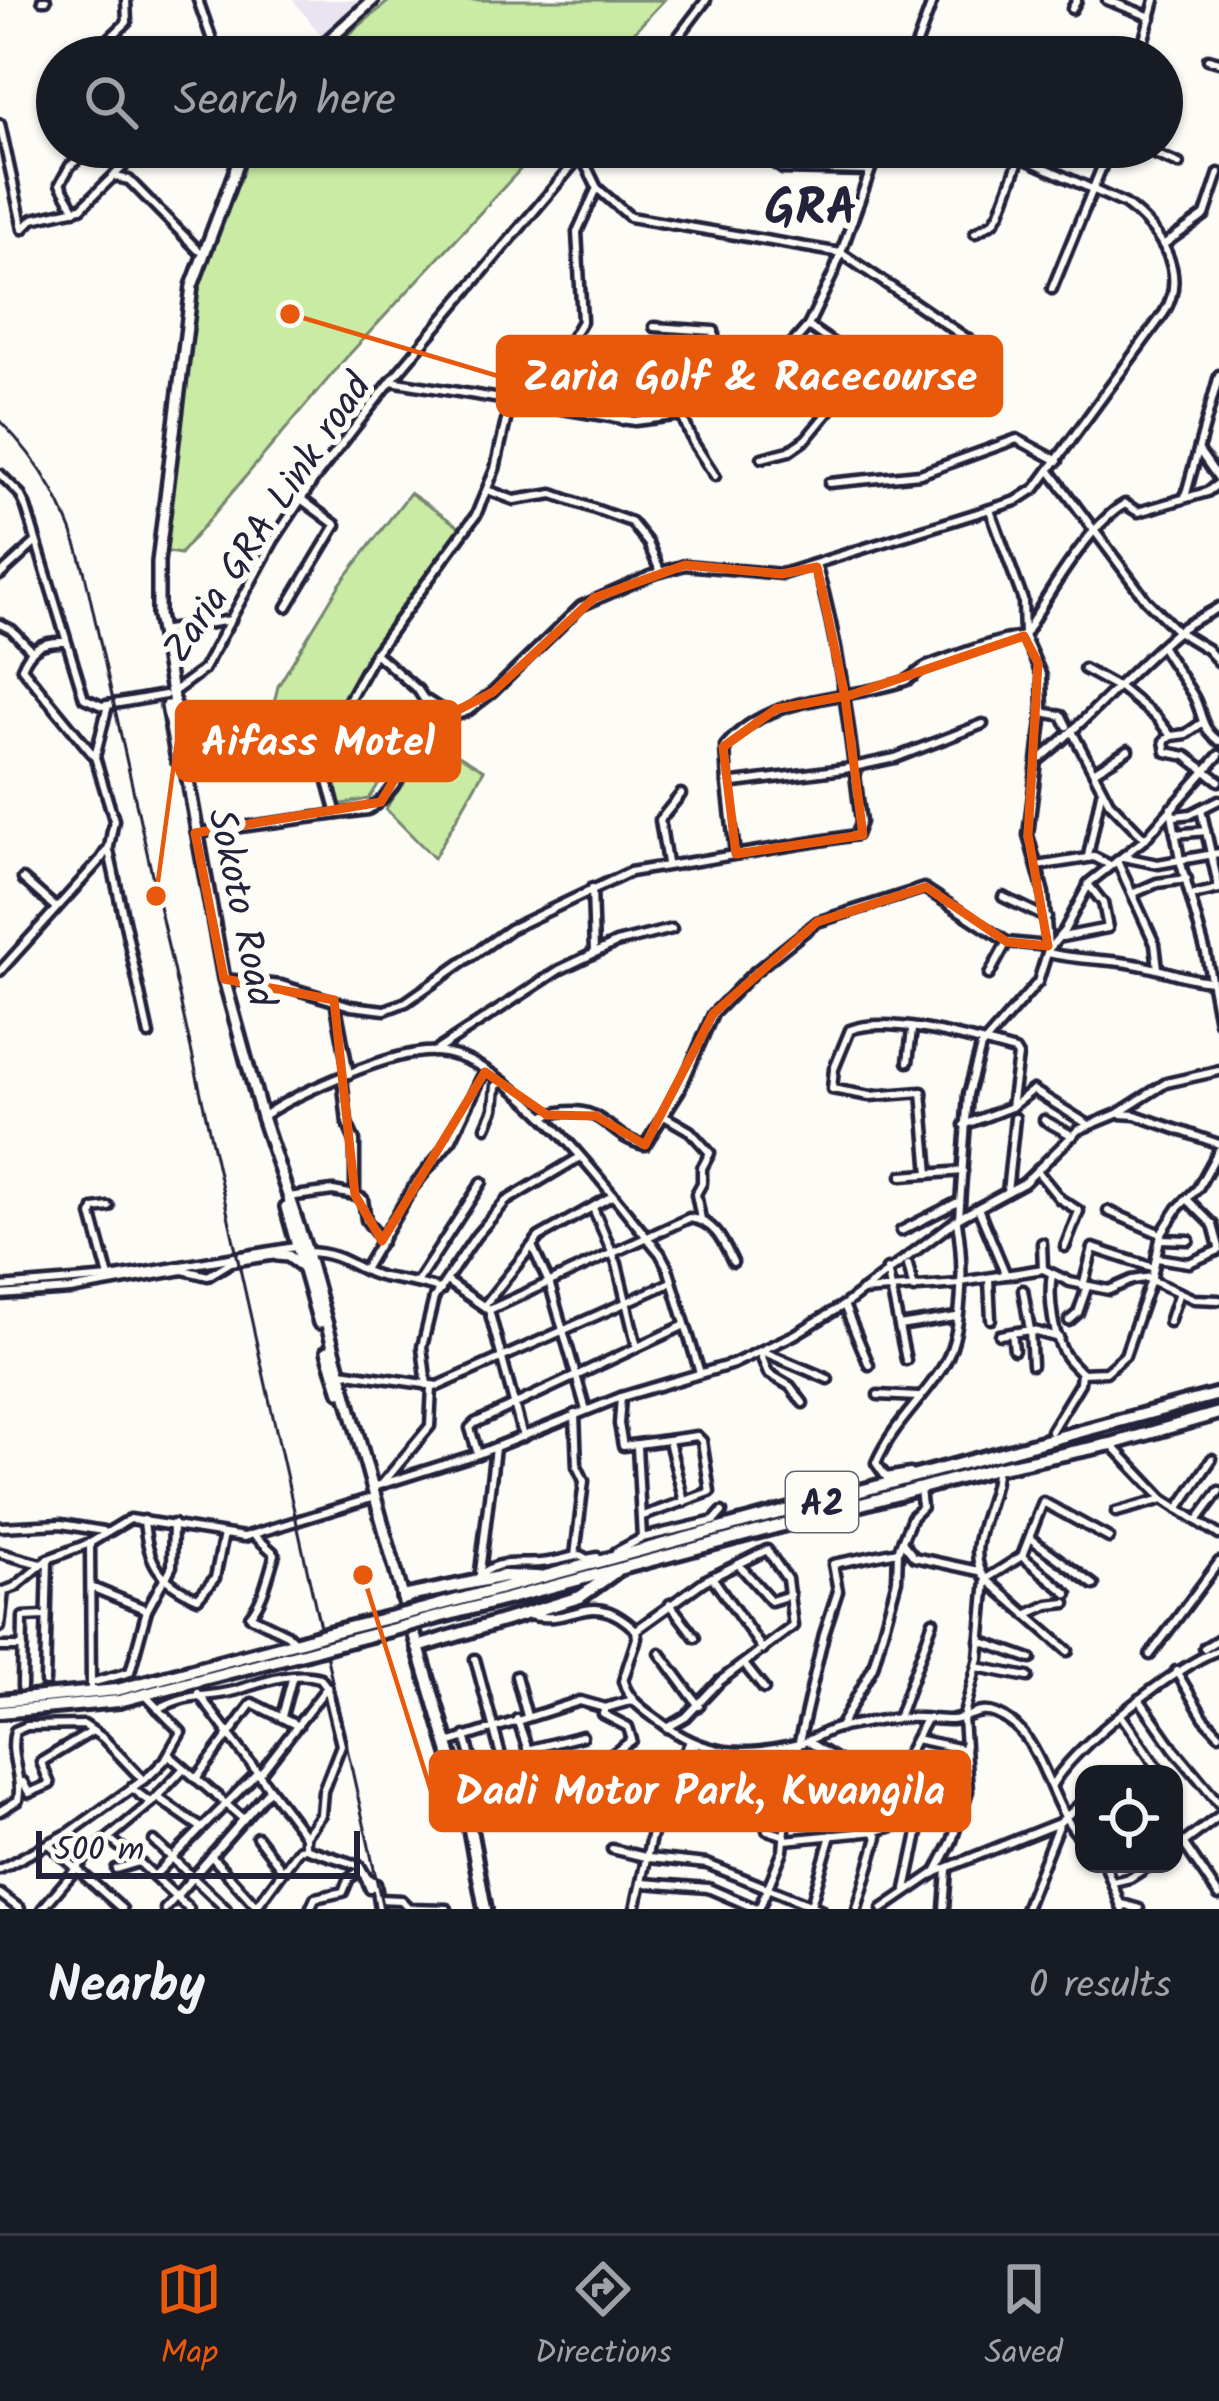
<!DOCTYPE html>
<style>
body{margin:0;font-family:Kalam,sans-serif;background:#20242c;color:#f1f3f6}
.controls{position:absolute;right:36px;bottom:36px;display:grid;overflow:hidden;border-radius:24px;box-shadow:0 3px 9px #0004}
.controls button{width:108px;height:108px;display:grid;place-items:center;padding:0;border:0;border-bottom:3px solid #363941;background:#171b24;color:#f1f3f6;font:60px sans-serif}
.scale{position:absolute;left:36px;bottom:30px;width:324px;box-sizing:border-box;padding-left:12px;border:6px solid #22223b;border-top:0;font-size:33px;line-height:42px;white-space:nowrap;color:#22223b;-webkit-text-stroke:9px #fdfcf7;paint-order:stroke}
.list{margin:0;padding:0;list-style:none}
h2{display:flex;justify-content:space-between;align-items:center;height:156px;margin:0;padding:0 48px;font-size:51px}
h2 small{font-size:39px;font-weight:400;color:#9ea1a6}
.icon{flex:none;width:66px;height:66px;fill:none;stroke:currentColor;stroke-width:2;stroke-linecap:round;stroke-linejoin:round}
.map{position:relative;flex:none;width:1219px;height:1909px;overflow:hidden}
.search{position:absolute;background:#171b24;box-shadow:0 3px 9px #0004;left:36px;right:36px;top:36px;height:132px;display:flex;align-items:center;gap:30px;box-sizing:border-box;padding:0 42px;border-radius:66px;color:#9ea1a6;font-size:45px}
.sheet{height:324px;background:#171b24}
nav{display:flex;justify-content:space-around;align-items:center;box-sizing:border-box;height:168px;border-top:3px solid #363941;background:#171b24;font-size:33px;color:#9ea1a6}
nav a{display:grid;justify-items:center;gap:6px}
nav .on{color:#ea580c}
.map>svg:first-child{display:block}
.built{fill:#e9e4ef}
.green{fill:#c9eba4;stroke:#768670;stroke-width:3}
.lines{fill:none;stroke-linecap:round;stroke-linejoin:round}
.minor-casing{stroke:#22223b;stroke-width:15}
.major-casing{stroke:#22223b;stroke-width:18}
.highway-casing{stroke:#22223b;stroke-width:20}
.minor{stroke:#fdfcf7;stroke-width:6}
.major{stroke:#fdfcf7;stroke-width:9}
.highway{stroke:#fdfcf7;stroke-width:10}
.rail{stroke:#22223b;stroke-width:3}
.highway-bridge-casing{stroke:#22223b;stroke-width:20;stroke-linecap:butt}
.highway-bridge{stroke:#fdfcf7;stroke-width:10}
.marked{fill:none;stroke:#e8590c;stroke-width:9;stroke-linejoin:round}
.labels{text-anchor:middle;stroke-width:12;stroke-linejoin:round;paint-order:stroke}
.shield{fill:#fdfcf7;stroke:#646373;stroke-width:3}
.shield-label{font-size:36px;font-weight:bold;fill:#22223b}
.street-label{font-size:39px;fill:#22223b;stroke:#fdfcf7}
.district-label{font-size:51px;font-weight:bold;fill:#22223b;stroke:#fdfcf7}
.leader{fill:none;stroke:#e8590c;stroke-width:4.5}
.callout-dot{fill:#e8590c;stroke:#fdfcf7;stroke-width:4.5}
.callout{fill:#e8590c;stroke:#e8590c;stroke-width:4.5}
.callout-label{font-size:42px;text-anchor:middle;font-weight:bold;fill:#fff}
</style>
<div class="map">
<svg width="1219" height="1909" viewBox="0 0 1219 1909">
<rect width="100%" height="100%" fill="#fdfcf7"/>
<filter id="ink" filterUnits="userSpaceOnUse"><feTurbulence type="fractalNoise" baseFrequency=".00833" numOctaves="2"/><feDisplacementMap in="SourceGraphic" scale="24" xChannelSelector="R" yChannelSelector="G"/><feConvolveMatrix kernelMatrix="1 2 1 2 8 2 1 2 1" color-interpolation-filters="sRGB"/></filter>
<g filter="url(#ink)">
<polygon class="built" points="293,0 370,0 325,40"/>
<g class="green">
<polygon points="390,0 664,0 611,57 322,57"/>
<polygon points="246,147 541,147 345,359 180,554 164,551 201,270"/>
<polygon points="410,493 461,528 370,653 316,746 319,764 298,753 262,754 278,686 340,584"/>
<polygon points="349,712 398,753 369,799 338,805 326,750"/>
<polygon points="427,736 484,770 434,858 386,809"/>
</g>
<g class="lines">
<g class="minor-casing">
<g id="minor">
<polyline points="42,0 46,0"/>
<polyline points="198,0 218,57"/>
<polyline points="1107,0 1151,17"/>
<polyline points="1072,9 1077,0"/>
<polyline points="674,43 739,57"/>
<polyline points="90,57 127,22 126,0"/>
<polyline points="663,57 706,0"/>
<polyline points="912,57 933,0"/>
<polyline points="1139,57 1155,0"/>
<polyline points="1208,59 1219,62"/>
<polyline points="1162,93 1165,94"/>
<polyline points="0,124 23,229"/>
<polyline points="750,147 783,169 870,171"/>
<polyline points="1138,147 1179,164"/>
<polyline points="581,155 597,188 630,217 841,253 981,348"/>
<polyline points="116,177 129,180 198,250"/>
<polyline points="75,210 60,184 70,166 82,156 84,147"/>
<polyline points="23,229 33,219 81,208 143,147"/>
<polyline points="975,233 994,222 1000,212 1024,147"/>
<polyline points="1163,245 1205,215 1219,173"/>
<polyline points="1052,289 1110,147"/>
<polyline points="654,327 714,331 716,404"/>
<polyline points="391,381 635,421 682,415 729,399 777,361 808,326 834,272 879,147"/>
<polyline points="532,405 582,321 577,232 597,188"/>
<polyline points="682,416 693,442 715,476"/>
<polyline points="623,420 628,360"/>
<polyline points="1200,452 1219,479"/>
<polyline points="762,458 789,451 806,439 857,377 858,367 847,353 808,326"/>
<polyline points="1050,471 1146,600 1177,631 1207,649 1219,662"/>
<polyline points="0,474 20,494 26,507 84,698 102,706 165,695"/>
<polyline points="829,483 920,474 1017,439 1058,461"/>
<polyline points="487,490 514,500 553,494 631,522 648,543 660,571"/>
<polyline points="1185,497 1219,375"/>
<polyline points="990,510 1023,600 1024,636 1042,676 1043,712 1028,835 1044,893 1048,948"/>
<polyline points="0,575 36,542"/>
<polyline points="287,607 336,525 301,499"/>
<polyline points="0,624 12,630 31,650"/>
<polyline points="160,631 231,620"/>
<path d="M1162 647C1171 663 1188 685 1195 699 1203 716 1201 729 1219 741"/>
<polyline points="1084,669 1115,686"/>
<polyline points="1118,686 1157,718 1171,736"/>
<polyline points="173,692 203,670 274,540 313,481 391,381 588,147"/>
<polyline points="428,701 453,717"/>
<polyline points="1043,712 1062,716 1067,726"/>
<path d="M425 727 468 711 493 692 581 606 654 574 685 565 782 574 1016 501 1036 488 1164 313C1189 272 1160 230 1125 204L999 147"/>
<polyline points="1073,733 1109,802 1145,839"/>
<polyline points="1171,736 1164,741 1166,752 1186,756 1219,781"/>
<polyline points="1171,736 1186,734 1202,723"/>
<polyline points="95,757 108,705"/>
<path d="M1040 759C1090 719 1129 671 1178 631 1190 621 1206 616 1219 607"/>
<polyline points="1095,771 1128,750"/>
<path d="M727 784 725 746C771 692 844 702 905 681 915 677 918 670 927 666 955 656 995 640 1024 636 1045 599 1091 522 1125 504L1138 512 1207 492 1219 483"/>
<polyline points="1171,808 1180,860 1206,953 1219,1022"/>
<polyline points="1201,809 1219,889"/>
<polyline points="337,814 322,760 327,739 375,653 476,515 495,469 510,403"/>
<polyline points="1175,816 1191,814 1219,800"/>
<path d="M196 833 368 810C398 793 424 741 429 707L418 690 375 653"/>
<polyline points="1175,834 1206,831"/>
<polyline points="109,851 149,1035"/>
<polyline points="735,854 727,784 844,769 895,758 983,724"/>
<polyline points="1088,856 1101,793"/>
<polyline points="1123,857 1158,864 1219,853"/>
<polyline points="1117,861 1155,944 1158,968"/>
<polyline points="667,863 660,820 681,794"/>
<polyline points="1037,866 1094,857 1108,864"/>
<polyline points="23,879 56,908"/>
<polyline points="592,888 594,953"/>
<polyline points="1134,893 1157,883 1187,879"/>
<polyline points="1193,895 1219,889"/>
<polyline points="1003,897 1047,918"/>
<polyline points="1062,937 1108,928 1103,903 1088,884"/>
<path d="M1048 953C1078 960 1104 959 1134 964 1161 968 1184 979 1211 981"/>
<path d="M0 971 101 859 109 847 114 820 95 757 22 668C31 646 43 641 66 642"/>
<polyline points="989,975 1007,942"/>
<path d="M225 979 281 985 351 1006 385 1010 406 1002 510 929 630 872 856 835 861 822C850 736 841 650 817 567"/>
<polyline points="335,1001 349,1074"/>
<polyline points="434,1052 559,970 616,943 672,929"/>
<polyline points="908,1062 912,1030"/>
<polyline points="342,1077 347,1123 355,1141 355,1195 363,1199 366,1220 382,1241"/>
<polyline points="1120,1114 1135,1115 1219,1144"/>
<path d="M547 1115C605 1098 606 1138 645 1145L680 1090 713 1014 752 974 817 922 924 888 1007 942 1048 946"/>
<path d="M263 1116C297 1093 395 1049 436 1052 517 1058 610 1195 660 1253L668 1268 700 1373"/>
<polyline points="664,1116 690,1131 710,1153 702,1168 702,1183 696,1194 701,1219"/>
<polyline points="1044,1120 1073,1136"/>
<polyline points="964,1125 1011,1107 1033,1090 1089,1125"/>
<polyline points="486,1127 494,1109 496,1086 501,1083"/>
<polyline points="1038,1172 1060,1199 1079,1211 1065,1247"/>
<path d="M929 1174 922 1092 870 1096 832 1089 834 1069 850 1030C889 1014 973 1040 1015 1051L1018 1056 1011 1107"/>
<polyline points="902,1176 963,1171"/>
<polyline points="1007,1192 1015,1118"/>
<polyline points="288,1197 333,1191 355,1195"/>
<polyline points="1187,1199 1213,1225 1219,1247"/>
<polyline points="109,1207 94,1209 92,1215 110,1281"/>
<polyline points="593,1208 617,1264 637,1347"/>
<polyline points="978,1208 1006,1275"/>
<polyline points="1108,1211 1161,1234"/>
<polyline points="959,1218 968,1094 981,1047 1038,982 1048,950 1064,931 1090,882 1145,839 1219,755"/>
<polyline points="901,1231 960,1201"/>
<polyline points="1161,1239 1189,1240"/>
<polyline points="1042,1243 1043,1269"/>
<polyline points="532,1246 550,1285 586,1410"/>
<path d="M308 1252C345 1253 355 1271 383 1277 403 1281 420 1282 441 1290"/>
<polyline points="1157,1258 1189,1263 1219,1250"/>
<polyline points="908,1265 914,1289"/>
<polyline points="365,1268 413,1187 452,1139 484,1072"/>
<polyline points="887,1269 906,1360"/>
<polyline points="989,1280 991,1319"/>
<polyline points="1151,1280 1194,1299 1219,1300"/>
<polyline points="418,1281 482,1182"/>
<polyline points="448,1282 489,1310 523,1437"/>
<polyline points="961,1282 1043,1269 1070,1282 1109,1290 1132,1280 1152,1277"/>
<polyline points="1083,1286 1093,1248 1154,1268"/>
<polyline points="0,1287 110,1278 295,1247"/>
<polyline points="1023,1290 1030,1330 1059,1338"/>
<polyline points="862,1291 960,1284"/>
<polyline points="0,1295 70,1290 183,1270 208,1276 231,1262 277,1255"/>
<polyline points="844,1305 869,1365"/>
<polyline points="484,1306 539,1237 612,1196"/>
<path d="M489 1310 689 1218C715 1221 723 1241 733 1262"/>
<polyline points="1069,1321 1078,1313 1087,1287"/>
<polyline points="1169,1322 1179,1292"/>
<polyline points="899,1326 956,1317"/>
<polyline points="1012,1333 1014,1350"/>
<polyline points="1000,1335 1030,1330 1032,1365"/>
<polyline points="762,1351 828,1379"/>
<polyline points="760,1353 768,1373 790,1386 803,1403"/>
<polyline points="341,1372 438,1386 672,1282"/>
<polyline points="1081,1373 1106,1372 1125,1355 1152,1277 1161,1234 1178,1208 1198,1188 1219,1150"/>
<polyline points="427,1385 422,1347 434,1298 476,1236 506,1201 580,1157"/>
<polyline points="878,1395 918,1397"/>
<polyline points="621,1397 619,1424 623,1446 697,1436 702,1441 710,1492 643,1516"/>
<path d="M1051 1431 1080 1383 1081 1373C1077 1368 1072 1364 1068 1359 1053 1341 1048 1296 1052 1274"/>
<polyline points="669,1441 684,1502"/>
<polyline points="1111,1444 1163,1499 1219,1535"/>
<polyline points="637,1447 642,1538"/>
<polyline points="478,1454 470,1428 475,1423 685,1325"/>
<path d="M910 1473 886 1477 876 1463C891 1427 921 1401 941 1370 965 1334 964 1262 957 1222"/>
<polyline points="383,1483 430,1426 432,1387"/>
<polyline points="373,1487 478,1454 621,1397 733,1364 794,1335 844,1305 959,1218 1024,1183 1078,1130 1117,1114 1166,1083 1219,1071"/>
<polyline points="1178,1509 1212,1459"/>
<polyline points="1116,1512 1163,1499"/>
<path d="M144 1520C147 1561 159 1582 198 1598L215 1578 224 1534"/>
<polyline points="1197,1521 1219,1491"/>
<polyline points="0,1527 61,1524 103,1531"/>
<path d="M254 1535 275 1554C268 1576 264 1599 250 1616L287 1634 295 1642"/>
<polyline points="1030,1538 1094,1585"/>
<polyline points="902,1542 914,1557 979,1571"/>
<polyline points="90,1543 91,1691"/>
<polyline points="616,1552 642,1538 714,1521 722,1512"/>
<polyline points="0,1553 40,1564"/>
<polyline points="575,1556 584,1481 577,1466 575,1414"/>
<polyline points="1022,1556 1068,1594"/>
<polyline points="739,1565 771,1601 790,1595"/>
<polyline points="480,1572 495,1448"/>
<polyline points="712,1577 763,1650"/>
<polyline points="166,1578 172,1566 173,1524"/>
<path d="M475 1580C497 1558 512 1565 540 1563 554 1562 566 1558 580 1555L587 1559 597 1557"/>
<polyline points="91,1587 147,1610"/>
<polyline points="0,1592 15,1587 48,1559 90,1543 130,1519 244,1537 375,1497"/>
<polyline points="670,1604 695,1637"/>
<path d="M528 1615C577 1627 589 1586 636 1630"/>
<polyline points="1026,1615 1048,1605 1066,1603"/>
<polyline points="0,1627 4,1591"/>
<polyline points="980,1641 1031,1659"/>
<polyline points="0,1647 23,1647"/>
<polyline points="1204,1648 1219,1639"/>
<polyline points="1068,1651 986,1579 1022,1556 1043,1502 1109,1538"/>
<polyline points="660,1653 699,1706"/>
<polyline points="1150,1655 1219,1562"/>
<polyline points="475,1659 510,1789"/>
<polyline points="744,1664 764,1689"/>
<polyline points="977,1667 1028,1677"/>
<polyline points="1176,1671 1204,1718 1219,1734"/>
<polyline points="516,1676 527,1716"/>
<polyline points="45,1682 48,1559"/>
<polyline points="94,1682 130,1672 147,1610 165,1577"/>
<polyline points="22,1687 23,1617 45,1616"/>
<polyline points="198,1693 305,1836 305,1848"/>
<polyline points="1139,1699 1174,1749 1219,1803"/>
<path d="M158 1709C192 1691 203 1699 234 1691 260 1683 293 1670 320 1678L327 1687 341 1745 323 1791 321 1814 305 1836"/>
<polyline points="282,1716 292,1679"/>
<polyline points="898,1718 933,1621"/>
<polyline points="1123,1718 1162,1774"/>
<polyline points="517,1719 539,1781"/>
<polyline points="840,1727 873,1667 897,1580 898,1551 912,1517 922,1507 920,1489"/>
<path d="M667 1728 686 1717 720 1681 793 1626 787 1579 767 1550 704 1581 636 1630 637 1638 623 1681C628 1700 644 1710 659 1721 704 1756 744 1758 799 1744 814 1740 826 1729 842 1727 862 1724 885 1718 906 1718 921 1717 937 1720 952 1720 968 1719 979 1707 996 1714 1047 1734 1046 1807 1084 1841"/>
<polyline points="465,1736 483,1798"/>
<polyline points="916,1739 962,1749"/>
<polyline points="807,1741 885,1790"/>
<polyline points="448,1743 580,1701 605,1708 633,1700"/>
<polyline points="690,1745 762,1801 767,1830 785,1836"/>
<polyline points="527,1750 582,1736"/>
<polyline points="169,1755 242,1818"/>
<polyline points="798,1759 820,1778"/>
<polyline points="260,1774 327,1687"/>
<polyline points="895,1778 920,1793 939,1813"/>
<polyline points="196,1779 252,1703 298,1726"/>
<polyline points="23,1782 29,1793 50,1784 41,1762 91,1732"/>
<path d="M1052 1785C1074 1746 1176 1665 1219 1650"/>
<polyline points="131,1788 151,1803"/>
<polyline points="157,1797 200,1827"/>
<polyline points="465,1803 572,1772 584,1775 632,1740 628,1727 603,1714 605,1708"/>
<path d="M0 1811 18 1800C23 1777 8 1756 15 1731L27 1726 84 1725 103 1738 143 1780"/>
<polyline points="858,1833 895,1778 926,1719"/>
<polyline points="257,1837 283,1871"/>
<polyline points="110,1839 139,1862"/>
<polyline points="785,1840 876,1831 939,1813 963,1812"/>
<polyline points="154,1841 226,1909"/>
<polyline points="1184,1844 1219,1896"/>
<polyline points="50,1845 122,1909"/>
<polyline points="305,1848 360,1866 367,1878 376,1884 380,1909"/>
<polyline points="612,1849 649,1858 707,1864 820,1909"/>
<polyline points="1174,1850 1219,1816"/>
<polyline points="211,1856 257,1907"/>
<polyline points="1105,1864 1122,1909"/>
<polyline points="0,1869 69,1833 150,1775 165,1760 181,1732 145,1695"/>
<polyline points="116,1869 139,1862 189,1909"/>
<path d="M936 1872 952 1841 968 1791 963 1718 979 1658 986 1579C961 1549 997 1503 996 1468"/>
<polyline points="154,1876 257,1773"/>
<polyline points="1113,1882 1130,1878 1152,1864"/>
<polyline points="643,1883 708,1888 757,1909"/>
<polyline points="906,1889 921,1819"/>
<polyline points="0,1894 20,1909"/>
<polyline points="379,1899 401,1900 409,1908 447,1909"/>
<polyline points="1122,1904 1139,1909"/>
<polyline points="811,1905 831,1835"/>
<polyline points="42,1909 87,1856 151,1803 184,1768"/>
<polyline points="165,1909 269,1790"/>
<polyline points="255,1909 299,1849 305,1848"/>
<polyline points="310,1909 315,1898 343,1892 349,1878 362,1870 370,1889 376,1884"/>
<polyline points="635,1909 651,1837 689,1743"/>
<polyline points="759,1909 783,1851 789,1785 824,1634 838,1591 833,1564 898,1551"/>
<polyline points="857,1909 878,1837 865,1822"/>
<polyline points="882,1909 936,1872 1059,1823 1084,1801"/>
<polyline points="944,1909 947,1870"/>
<polyline points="1025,1909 1059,1823"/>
</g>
</g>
<g class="major-casing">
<g id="major">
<polyline points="310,57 373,0"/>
<polyline points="244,147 192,286 158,562 158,615 224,979 262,1117 305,1246 403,1597"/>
<polyline points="167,706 177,760"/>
<polyline points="286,1207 319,1323"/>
<polyline points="277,1255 288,1256 302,1266"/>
<polyline points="327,1351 340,1392"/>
</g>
</g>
<g class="highway-casing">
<g id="highway">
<polyline points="424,1609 1219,1394"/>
<polyline points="427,1620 996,1468 1111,1444 1219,1413"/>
<polyline points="328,1633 388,1618"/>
<polyline points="332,1645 390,1630"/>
<polyline points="418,1647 580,1597 615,1572"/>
<polyline points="0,1701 117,1690 305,1640"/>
<polyline points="0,1712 119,1701 307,1652"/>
<polyline points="485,1909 465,1803 403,1597 504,1576 537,1577"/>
</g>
</g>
<use href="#minor" class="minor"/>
<use href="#major" class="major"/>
<use href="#highway" class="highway"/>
<path class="rail" d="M0 421C44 465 68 511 84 570L383 1909"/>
<g class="highway-bridge-casing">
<g id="highway-bridge">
<polyline points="388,1618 424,1609"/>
<polyline points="390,1630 427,1620"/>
<polyline points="305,1640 328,1633"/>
<polyline points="307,1652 332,1645"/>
</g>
</g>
<use href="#highway-bridge" class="highway-bridge"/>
</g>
</g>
<path class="marked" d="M685 565 782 574 817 567 845 696 776 709 723 747 736 854 863 835 845 697 1024 636 1038 663 1028 835 1048 946 1007 942 926 887 817 922 713 1014 645 1145 596 1116 547 1115 485 1072 382 1241 355 1195 334 1000 224 979 195 833 381 802 425 727 493 692 594 598Z"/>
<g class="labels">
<rect class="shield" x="786" y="1472" width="72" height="60" rx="9"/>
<g class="shield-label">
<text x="822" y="1515">A2</text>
</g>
<g class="street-label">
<text transform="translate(266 517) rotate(-56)" y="14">Zaria GRA Link road</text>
<text transform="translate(243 907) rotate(78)" y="14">Sokoto Road</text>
</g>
<g class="district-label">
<text x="811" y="224">GRA</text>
</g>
</g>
<path class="leader" d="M290 314L498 376M156 896L177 741M363 1575L431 1791"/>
<g class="callout-dot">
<circle cx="290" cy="314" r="12"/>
<circle cx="156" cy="896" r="12"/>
<circle cx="363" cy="1575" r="12"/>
</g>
<g class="callout">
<rect x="498" y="337" width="503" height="78" rx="12"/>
<rect x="177" y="702" width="282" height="78" rx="12"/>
<rect x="431" y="1752" width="538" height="78" rx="12"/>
</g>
<g class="callout-label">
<text x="750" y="391">Zaria Golf &amp; Racecourse</text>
<text x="318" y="756">Aifass Motel</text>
<text x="700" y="1805">Dadi Motor Park, Kwangila</text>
</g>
</svg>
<div class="controls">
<button><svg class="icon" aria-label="locate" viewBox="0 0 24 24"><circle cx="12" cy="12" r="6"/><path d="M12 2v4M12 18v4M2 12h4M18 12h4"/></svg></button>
</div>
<div class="scale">500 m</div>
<div class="search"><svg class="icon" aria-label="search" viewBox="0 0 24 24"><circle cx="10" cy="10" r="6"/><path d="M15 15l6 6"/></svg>Search here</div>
</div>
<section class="sheet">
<h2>Nearby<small>0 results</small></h2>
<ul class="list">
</ul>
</section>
<nav>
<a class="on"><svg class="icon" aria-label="map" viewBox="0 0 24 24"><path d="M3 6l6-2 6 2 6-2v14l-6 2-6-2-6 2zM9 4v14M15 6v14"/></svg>Map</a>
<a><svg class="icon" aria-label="directions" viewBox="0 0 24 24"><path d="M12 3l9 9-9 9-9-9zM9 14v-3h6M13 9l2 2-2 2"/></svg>Directions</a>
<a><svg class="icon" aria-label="saved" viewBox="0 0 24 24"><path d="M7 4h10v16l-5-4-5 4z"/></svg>Saved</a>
</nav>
